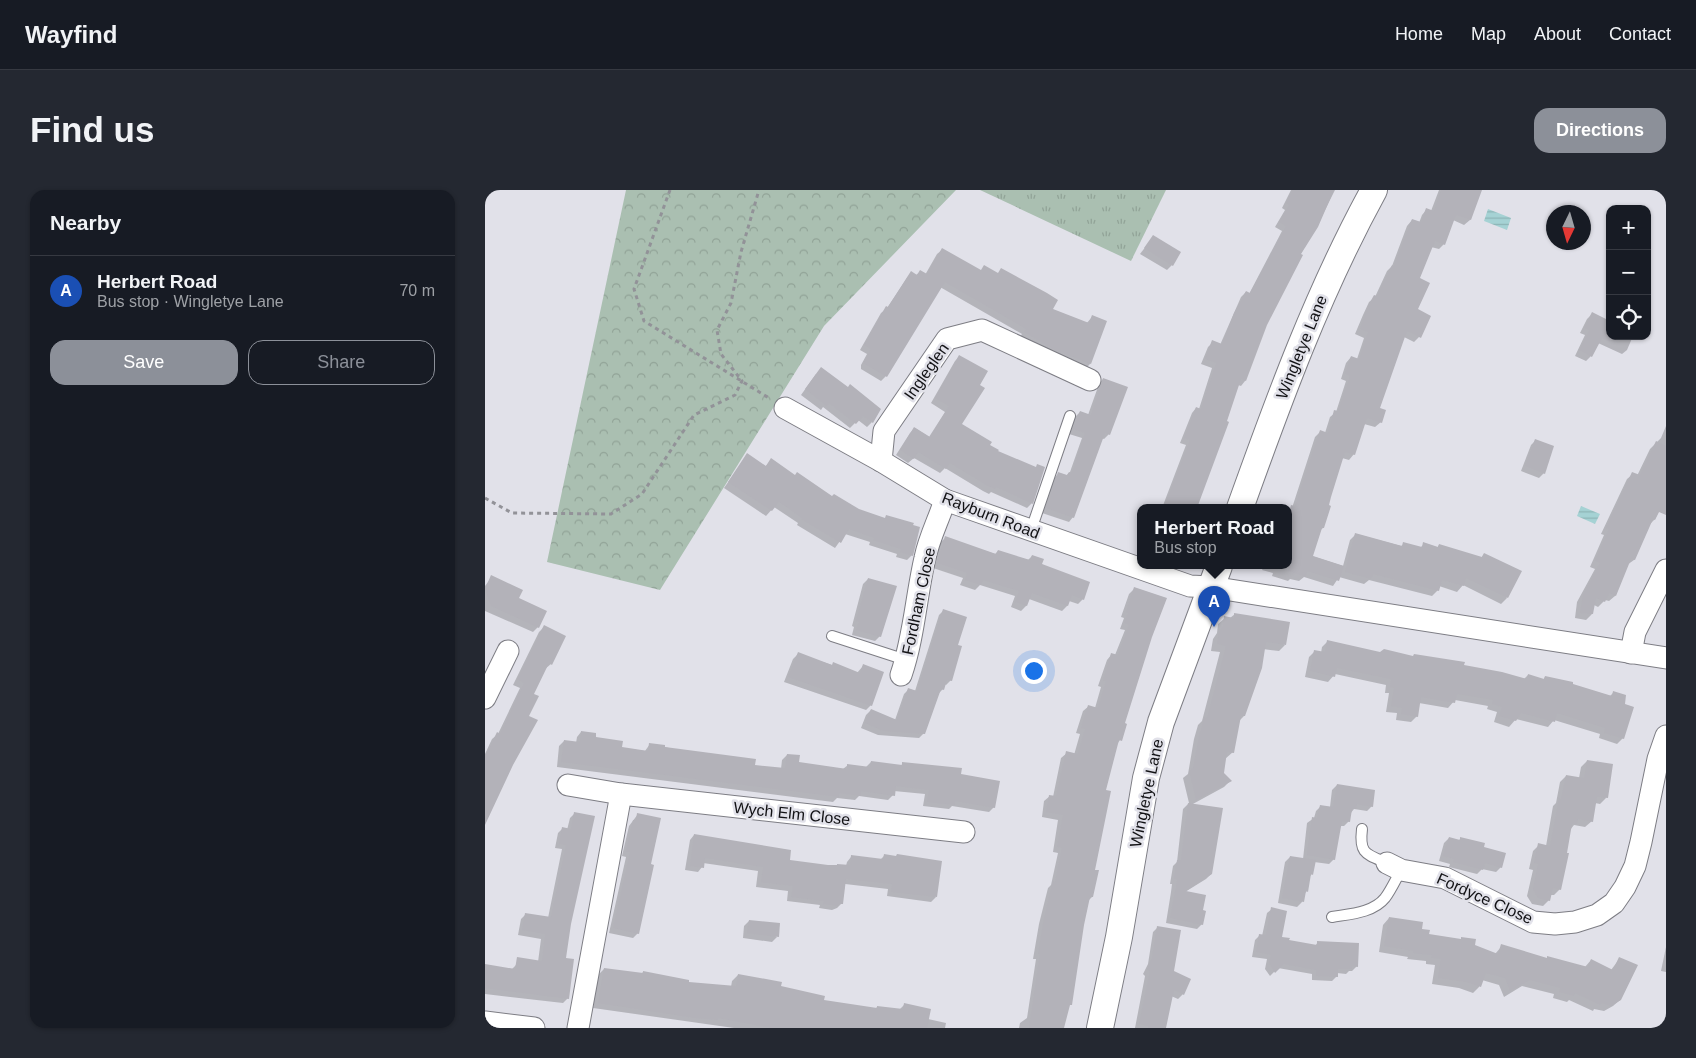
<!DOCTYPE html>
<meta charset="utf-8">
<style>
body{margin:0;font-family:Helvetica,sans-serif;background:#242831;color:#f1f3f6}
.controls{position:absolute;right:15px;top:15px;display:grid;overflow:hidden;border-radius:10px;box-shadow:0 1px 4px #0004}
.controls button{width:45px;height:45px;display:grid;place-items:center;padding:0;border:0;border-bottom:1px solid #363941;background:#171b24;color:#f1f3f6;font:25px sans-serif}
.compass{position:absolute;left:1061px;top:15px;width:45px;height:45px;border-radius:50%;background:#171b24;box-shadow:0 1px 4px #0004;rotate:185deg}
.you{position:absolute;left:548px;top:480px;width:18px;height:18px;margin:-12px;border:4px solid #fff;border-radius:50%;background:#1a73e8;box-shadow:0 0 0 8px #1a73e833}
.badge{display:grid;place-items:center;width:32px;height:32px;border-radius:50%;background:#8c9099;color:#fff;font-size:16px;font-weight:700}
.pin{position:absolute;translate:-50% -41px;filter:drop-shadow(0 1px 2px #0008)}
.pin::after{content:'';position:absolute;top:26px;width:18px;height:15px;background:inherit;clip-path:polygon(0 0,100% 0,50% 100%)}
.popup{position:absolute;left:652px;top:314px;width:155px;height:65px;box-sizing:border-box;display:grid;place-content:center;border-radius:10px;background:#171b24;filter:drop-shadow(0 1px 4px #0005);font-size:16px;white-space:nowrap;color:#9ea1a6}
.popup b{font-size:19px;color:#f1f3f6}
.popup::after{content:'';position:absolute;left:50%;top:100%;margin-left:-10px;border:10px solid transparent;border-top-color:#171b24}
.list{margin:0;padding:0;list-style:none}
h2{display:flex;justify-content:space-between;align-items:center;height:65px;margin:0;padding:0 20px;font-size:21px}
h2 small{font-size:16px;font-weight:400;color:#9ea1a6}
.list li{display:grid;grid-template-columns:32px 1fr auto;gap:15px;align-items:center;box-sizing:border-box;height:70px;padding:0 20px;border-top:1px solid #363941}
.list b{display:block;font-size:19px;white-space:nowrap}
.list p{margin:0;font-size:16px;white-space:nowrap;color:#9ea1a6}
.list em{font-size:16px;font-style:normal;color:#9ea1a6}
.actions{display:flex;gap:10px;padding:15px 20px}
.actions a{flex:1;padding:11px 0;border:1px solid #8c9099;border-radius:15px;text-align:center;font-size:18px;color:#8c9099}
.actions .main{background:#8c9099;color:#fff}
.icon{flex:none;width:28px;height:28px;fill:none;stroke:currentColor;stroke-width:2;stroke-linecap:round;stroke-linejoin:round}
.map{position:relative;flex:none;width:1181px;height:838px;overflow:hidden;border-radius:15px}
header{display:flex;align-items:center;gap:30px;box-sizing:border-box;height:70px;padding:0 25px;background:#171b24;border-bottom:1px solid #363941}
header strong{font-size:24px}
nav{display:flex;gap:28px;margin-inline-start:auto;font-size:18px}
.intro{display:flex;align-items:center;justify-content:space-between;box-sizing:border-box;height:120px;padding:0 30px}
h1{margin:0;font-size:35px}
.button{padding:12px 22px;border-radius:15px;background:#8c9099;color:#fff;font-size:18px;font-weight:700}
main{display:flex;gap:30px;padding:0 30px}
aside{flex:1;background:#171b24;border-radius:15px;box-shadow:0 1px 4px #0004}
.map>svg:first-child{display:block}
.grass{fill:url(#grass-tufts)}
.forest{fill:url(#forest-crowns)}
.water{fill:url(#water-rules)}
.shadow{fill:#0003}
.building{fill:#b3b2b9}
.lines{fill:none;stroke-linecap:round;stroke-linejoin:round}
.service-casing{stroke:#7d7d84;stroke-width:12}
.minor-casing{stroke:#7d7d84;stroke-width:23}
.tertiary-casing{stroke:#7d7d84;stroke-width:28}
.path{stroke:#929298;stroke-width:3;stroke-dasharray:4 4;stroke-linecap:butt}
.service{stroke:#fff;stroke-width:10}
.minor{stroke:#fff;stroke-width:21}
.tertiary{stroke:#fff;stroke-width:26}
.labels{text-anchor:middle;stroke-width:5;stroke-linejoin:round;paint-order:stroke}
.street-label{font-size:16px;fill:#121215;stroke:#e1e1e9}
</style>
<header>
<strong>Wayfind</strong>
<nav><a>Home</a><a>Map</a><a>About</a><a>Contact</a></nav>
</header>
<div class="intro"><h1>Find us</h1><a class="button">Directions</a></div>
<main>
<aside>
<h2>Nearby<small></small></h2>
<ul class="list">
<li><span class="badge" style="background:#1a4fb4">A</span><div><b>Herbert Road</b><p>Bus stop · Wingletye Lane</p></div><em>70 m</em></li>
</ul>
<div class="actions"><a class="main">Save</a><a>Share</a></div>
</aside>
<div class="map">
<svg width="1181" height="838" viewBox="0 0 1181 838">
<defs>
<pattern id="grass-tufts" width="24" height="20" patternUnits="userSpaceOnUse" patternTransform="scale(1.25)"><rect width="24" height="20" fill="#aabfb1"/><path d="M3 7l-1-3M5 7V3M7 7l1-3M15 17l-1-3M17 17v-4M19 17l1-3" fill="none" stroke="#91a397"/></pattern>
<pattern id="forest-crowns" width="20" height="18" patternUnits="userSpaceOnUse" patternTransform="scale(1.25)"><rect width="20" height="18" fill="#aabfb1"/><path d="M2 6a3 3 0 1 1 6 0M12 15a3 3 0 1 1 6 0" fill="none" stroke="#91a397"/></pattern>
<pattern id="water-rules" width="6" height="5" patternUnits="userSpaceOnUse" patternTransform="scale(1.25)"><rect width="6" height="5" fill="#a5d2d4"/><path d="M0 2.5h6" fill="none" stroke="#8db3b5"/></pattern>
</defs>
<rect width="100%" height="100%" fill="#e1e1e9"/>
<polygon class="grass" points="495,0 681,0 646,71"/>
<polygon class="forest" points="141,0 471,0 339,136 175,400 62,372"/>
<g class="water">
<polygon points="1003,19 1026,28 1022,40 999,31"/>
<polygon points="1096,316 1115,324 1110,334 1092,326"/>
</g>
<g class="shadow">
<polygon points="806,0 850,0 832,36 815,65 781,135 760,191 756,196 753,195 741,232 742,232 710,318 677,318 701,255 695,253 707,223 711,218 714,219 727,178 716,174 723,157 728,152 735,155 756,107 761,102 764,104 797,41 790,37 800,20 797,18"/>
<polygon points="954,0 996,0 985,30 979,35 968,30 959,54 954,59 946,57 934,89 931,120 934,147 929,152 919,147 894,218 896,232 890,237 879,234 869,264 864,270 857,268 845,307 838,338 834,341 827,366 858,376 865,350 871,344 916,356 919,354 935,358 939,354 952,358 954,355 996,368 999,364 1022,408 1016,414 978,395 972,402 954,396 953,400 947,406 884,390 879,394 854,387 848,396 819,387 814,391 805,389 803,391 787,386 788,383 777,380 779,376 803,376 803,323 807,318 830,247 835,242 840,243 845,227 851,222 861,191 856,189 861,173 866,167 872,169 879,148 870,144 878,125 884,112 890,107 902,81 907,76 922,36 927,30 934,33 937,25 942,19 946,21"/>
<polygon points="668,47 687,75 682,80 655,64"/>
<polygon points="457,60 566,120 601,134 607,127 620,132 605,174 600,179 535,147 537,144 455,97 401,186 396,191 376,179 376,175 382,164 375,160 396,123 402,118 422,88 427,83 431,85 435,82 440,85 452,64"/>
<polygon points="1107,124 1125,146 1148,146 1142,160 1137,164 1113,153 1106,166 1101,171 1090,166 1100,145 1095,143 1102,129"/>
<polygon points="475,166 475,234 504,255 547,313 542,318 506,302 504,304 498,301 460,278 455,283 429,268 423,273 411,265 425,243 430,238 444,247 460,222 446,213 470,171"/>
<polygon points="331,184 387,232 382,237 373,230 365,238 338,217 336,220 316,205"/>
<polygon points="618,189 624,244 619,249 616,248 588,327 584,332 557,323 569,288 574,283 581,286 585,282 597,248 584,244 590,227 595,222 603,225 614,194"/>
<polygon points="1181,236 1181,307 1170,329 1165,334 1149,370 1142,375 1130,406 1124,411 1120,410 1113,417 1109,415 1107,424 1101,430 1090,428 1092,412 1110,379 1105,377 1119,345 1116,344 1142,289 1148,284 1152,286 1165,259 1176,248"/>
<polygon points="1051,250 1059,283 1054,288 1036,281 1046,255"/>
<polygon points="262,265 280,277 286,270 427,365 422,370 411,367 412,364 384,355 385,352 360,344 350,358 312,335 313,333 289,317 281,326 239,298"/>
<polygon points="460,348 510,364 513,361 543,370 547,366 598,409 593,414 584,411 582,416 577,421 544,409 541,416 536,421 526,417 530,406 495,395 490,400 475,395 478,388 448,378 455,353"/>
<polygon points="7,387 32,409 53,437 48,442 0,421 0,396"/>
<polygon points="383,389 395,446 390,451 367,445 369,437 367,436 378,394"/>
<polygon points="650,398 666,447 638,534 635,550 632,554 620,601 609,681 607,707 603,711 578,838 534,838 535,833 542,828 551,769 548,769 554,734 563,698 566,695 573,663 568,662 573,630 557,627 559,611 565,606 568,607 576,568 582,563 589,565 595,544 591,543 598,521 604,516 610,518 616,497 613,496 622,470 627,464 630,465 640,440 635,439 639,428 636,427 644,404"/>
<polygon points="458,421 471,456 466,490 461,495 459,494 458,499 453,504 439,543 434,548 393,545 376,538 381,525 386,520 410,530 419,504 424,499 430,501 454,425"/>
<polygon points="750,424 800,455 794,461 778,459 759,526 753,532 748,562 740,569 738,584 745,591 739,597 706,615 726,684 721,689 700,702 717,721 717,734 712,739 681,733 686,702 687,694 685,694 688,676 692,672 698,619 704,613 698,588 703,584 709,549 713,535 717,531 735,462 726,461 728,449 732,443 733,434 740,428 745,428"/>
<polygon points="59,437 66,474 60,479 47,504 42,527 26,575 0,633 0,564 7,549 13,544 35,498 28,495 54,442"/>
<polygon points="843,451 895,463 978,476 1039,489 1043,485 1058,490 1060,487 1125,506 1128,503 1138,548 1132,554 1114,548 1115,544 1069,530 1063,537 1031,529 1024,537 1009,532 1012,522 1002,519 1003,516 970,510 963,518 934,513 932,526 926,532 911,530 912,523 901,522 904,503 900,503 901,495 850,484 843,492 820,487 824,467 830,461 836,463 837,457"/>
<polygon points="313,464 372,483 378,476 386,515 381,520 299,492 308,469"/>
<polygon points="96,542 136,558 160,561 165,554 269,576 296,579 297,570 302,565 312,573 358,579 363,575 380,578 386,572 416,576 417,574 475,585 509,617 504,622 467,616 464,619 438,616 440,604 409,601 408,605 403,610 374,606 370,610 352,608 348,612 72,577 74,556 79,551 91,553 92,547"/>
<polygon points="1102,571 1121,608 1115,614 1110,613 1107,631 1100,637 1089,635 1085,640 1075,699 1069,705 1065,705 1064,710 1058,716 1047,714 1042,706 1048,680 1044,679 1048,661 1054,655 1061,656 1068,616 1071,613 1075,592 1081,586 1094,588 1096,577"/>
<polygon points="852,595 887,616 882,621 869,619 865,624 864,631 859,636 855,636 849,669 844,674 829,672 827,684 824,687 822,701 819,704 817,712 812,717 793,713 800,672 805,667 818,669 822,633 829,628 831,621 836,616 845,617 847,600"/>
<polygon points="90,623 84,734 80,769 83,808 78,813 0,804 0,776 26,780 31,775 53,772 56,749 33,745 36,729 41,724 63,728 77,659 70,658 73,643 77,639 82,640 85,628"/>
<polygon points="153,624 164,675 153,743 148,748 124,743 141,667 137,666 144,636"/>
<polygon points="209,645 304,671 343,677 361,676 362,672 366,667 395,670 399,666 451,707 446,712 402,706 403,699 360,694 357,713 352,718 347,720 334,718 335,715 302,711 303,701 271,697 273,681 218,673 217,677 213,682 200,680 205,650"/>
<polygon points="964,648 973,651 976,648 998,657 1016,677 1011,682 997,679 992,684 964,677 965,674 954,671 959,653"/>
<polygon points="787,719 796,748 803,751 830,756 833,752 872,776 867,781 864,781 861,784 852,783 852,786 847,791 827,790 827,784 793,778 785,786 780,779 782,769 767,767 770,750 775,745 777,746 782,723"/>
<polygon points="904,728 935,740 943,745 975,750 977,748 988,756 1010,764 1017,756 1061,769 1100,777 1106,770 1126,780 1135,768 1135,810 1128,816 1119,821 1109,819 1108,821 1084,810 1082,812 1068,808 1069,804 1037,796 1019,807 1014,795 997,790 994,797 988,803 974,798 947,794 950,775 941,774 941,771 922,769 923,767 894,762 898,735"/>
<polygon points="264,731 292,747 287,752 258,748 259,736"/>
<polygon points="673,737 687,781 698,804 693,809 686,806 680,838 650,838 660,786 658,784 663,774 668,742"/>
<polygon points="1181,757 1181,782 1176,781"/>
<polygon points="119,779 156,784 158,782 203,793 246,797 247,791 253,785 338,811 390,819 392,817 414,820 419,815 443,829 461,833 460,838 249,838 108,818 113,785"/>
</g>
<g class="building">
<polygon points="807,0 849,0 833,37 816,64 818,65 782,135 761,191 756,189 742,231 744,232 712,318 691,318 680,314 705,250 699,248 711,217 716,219 731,173 720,169 727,150 737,154 749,123 761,101 765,103 801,36 794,32 804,15 801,13"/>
<polygon points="956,0 997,0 986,30 971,25 960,55 950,51 935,88 945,93 933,119 946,126 936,148 922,141 895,218 901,220 897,233 882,228 870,265 860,262 846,307 844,315 846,316 839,338 837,338 828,366 859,376 854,391 822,381 821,387 803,381 803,327 806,315 810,316 835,240 843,243 849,220 853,221 865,186 860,184 866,166 874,169 883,142 875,139 882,118 889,105 892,106 907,75 909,76 927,29 936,32 941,18 949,21"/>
<polygon points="668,45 696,62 688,76 659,58"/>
<polygon points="457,58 496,80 499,75 513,83 516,78 562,103 573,110 568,119 604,133 607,125 622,131 606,174 568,159 539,142 541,139 460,92 402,187 378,173 386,159 379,155 401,116 403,117 426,81 432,85 435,80 442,84"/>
<polygon points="1107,122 1125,131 1125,152 1117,148 1107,167 1094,160 1104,140 1099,138"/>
<polygon points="474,165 503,181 495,195 500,198 477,234 507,252 505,255 514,260 513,261 551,277 552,274 560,277 548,314 511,297 510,299 503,296 465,273 461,279 433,262 429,269 415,260 429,237 445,247 464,216 450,208"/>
<polygon points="336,177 363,197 365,194 396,219 388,233 378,226 371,234 344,213 342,216 320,199"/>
<polygon points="618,188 643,197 625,245 620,243 589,328 561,318 573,282 582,285 584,282 587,283 600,243 588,239 595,221 606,225"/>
<polygon points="1050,249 1069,256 1060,284 1040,276"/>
<polygon points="1171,251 1181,256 1181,325 1174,322 1170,330 1168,329 1150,370 1146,369 1131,406 1124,403 1120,412 1111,408 1108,424 1095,423 1098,405 1115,373 1110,371 1124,339 1121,338 1133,312 1147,282 1155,285"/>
<polygon points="262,263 281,276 286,268 310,285 312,282 347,306 349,304 374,319 400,328 401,325 429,333 428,335 435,337 428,366 415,362 416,359 388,350 389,348 364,339 356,353 316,329 317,328 294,312 287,321 243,292"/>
<polygon points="870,343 917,356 918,352 937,357 938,352 953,357 954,354 997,367 999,363 1037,381 1023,408 981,388 979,396 957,390 954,401 888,384 886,389 860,382"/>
<polygon points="460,346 511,364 513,360 545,370 547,365 559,369 557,374 605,392 599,410 587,405 583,416 547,403 542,416 530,412 534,401 498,390 496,395 480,390 482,383 452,373"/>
<polygon points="6,385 38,400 34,408 62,421 54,438 6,416 0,399"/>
<polygon points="383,388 412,396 396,447 371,440 374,432 371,431"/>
<polygon points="649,397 682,408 667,447 640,533 642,534 637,551 634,550 621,600 626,601 610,680 614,680 608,707 605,707 599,735 587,815 585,815 579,838 544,838 555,764 553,764 559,728 568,691 570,692 577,658 572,657 578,625 561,622 564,605 571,606 581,561 593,564 600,539 596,538 603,515 613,518 621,491 618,491 626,463 633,465 644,435 639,433 643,423 641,422"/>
<polygon points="458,419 482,427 473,455 477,456 467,491 462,490 459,500 456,499 440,544 398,541 380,533 386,519 412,530 423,498 432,501"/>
<polygon points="749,423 805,432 801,455 781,452 777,478 760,526 756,526 749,563 742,562 739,583 747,591 711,610 704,581 708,578 715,541 716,540 719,527 722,528 741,456 732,454 734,441 738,436 739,426 749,428"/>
<polygon points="59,435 81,446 67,475 64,473 49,504 54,506 44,526 53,530 28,575 0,635 0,567 12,542 15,544 39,493 32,489"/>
<polygon points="842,450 895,462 899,459 928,466 929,464 980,472 979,475 1017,482 1042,489 1043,484 1059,489 1060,486 1088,492 1088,494 1127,506 1128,501 1141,505 1140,514 1149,517 1139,549 1119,543 1120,538 1072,523 1070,532 1036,523 1031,531 1014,526 1017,517 1007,514 1008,510 972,504 970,513 936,507 933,527 916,524 917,518 906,516 909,498 905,497 906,489 852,478 850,487 825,481 829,460 840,462"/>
<polygon points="313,462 347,475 348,472 375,483 378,474 399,482 387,516 303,487"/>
<polygon points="96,541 111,543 111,547 138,551 137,557 163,561 164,553 180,555 180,557 271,569 270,575 300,578 302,564 315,565 314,572 362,579 362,574 385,577 386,571 417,575 417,572 477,578 476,584 515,591 510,618 470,611 470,615 442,612 444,600 411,596 410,606 376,601 376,606 354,603 354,607 76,572 79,550 95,552"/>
<polygon points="1102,570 1128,574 1123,608 1112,607 1108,632 1093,629 1092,634 1087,634 1082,663 1084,663 1076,700 1068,698 1065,711 1053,708 1048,699 1053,674 1049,673 1053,653 1065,656 1074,608 1076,609 1081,585 1099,588"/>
<polygon points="852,594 890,600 888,617 872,614 871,619 867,619 865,632 857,631 850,670 822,665 827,627 832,628 835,615 848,617"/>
<polygon points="703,613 738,618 727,684 701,701 721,705 718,720 721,721 718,735 685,728 691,697 692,689 689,689 692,670 696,670"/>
<polygon points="89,622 110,626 86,734 81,768 89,769 84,809 0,798 0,774 30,779 32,767 57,771 60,744 37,740 40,723 66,727 81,655 74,654 77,637 86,639"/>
<polygon points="152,623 176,628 166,674 169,675 154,744 128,738 145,662 141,662 148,630 151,630"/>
<polygon points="209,644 306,660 305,670 343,675 352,675 352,674 365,675 366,665 398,669 399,664 411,666 412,664 457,671 452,707 406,702 407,694 361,689 358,714 354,714 353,716 338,714 339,711 306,707 308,696 276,692 278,677 220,668 219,678 205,676"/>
<polygon points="964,647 975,650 975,647 1000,653 999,657 1021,663 1017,678 1000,673 998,680 968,672 969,669 958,666"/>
<polygon points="805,666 831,670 828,685 826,684 823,702 821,701 819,712 797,708"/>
<polygon points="786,717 802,721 797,747 805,748 804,750 832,755 832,751 874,753 873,777 867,776 867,779 853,779 853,787 831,786 831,780 799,774 790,783 784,773 786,765 771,762 774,744 781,745"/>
<polygon points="904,727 938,732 937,739 945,740 944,744 976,749 976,747 991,749 990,755 1013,764 1016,754 1062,768 1062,766 1103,777 1106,769 1128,780 1134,767 1153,775 1136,810 1126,816 1116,813 1115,815 1090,803 1089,806 1074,802 1075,798 1045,790 1025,801 1020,788 1001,783 996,797 981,792 953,788 956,769 946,768 947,765 928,763 928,761 899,756"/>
<polygon points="264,730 295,733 294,747 262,743"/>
<polygon points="672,736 696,740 689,781 706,789 699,805 689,800 681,838 663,838 663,836 654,834 665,781 662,779 667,768"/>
<polygon points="119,778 158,783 158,781 204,790 204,792 251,796 253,784 297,792 296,796 340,806 339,810 392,818 392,816 418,819 419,813 446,819 442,838 287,838 233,828 233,830 210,828 113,813"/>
</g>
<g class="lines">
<g class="service-casing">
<g id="service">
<polyline points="546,340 585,226"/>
<polyline points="347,446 421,470"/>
<path d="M877 639C874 664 881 664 902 673"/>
<path d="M847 727C864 724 888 723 900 708 906 700 911 689 916 680"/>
</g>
</g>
<g class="minor-casing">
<g id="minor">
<polyline points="300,218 396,271 460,310 705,396 726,397 1181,468"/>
<polyline points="396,271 399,241 462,149 497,140 605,190"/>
<polyline points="1146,463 1150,442 1181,380"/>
<path d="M416 485C429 447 431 407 440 368 444 348 454 329 460 310"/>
<polyline points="0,508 23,461"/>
<polyline points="83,595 136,604 479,642"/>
<polyline points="902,673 916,680 960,688 1048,732 1070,734 1090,732 1112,725 1129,713 1140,697 1150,676 1156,652 1173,569 1181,546"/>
<polyline points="0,832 49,838"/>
<polyline points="93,838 136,604"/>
</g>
</g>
<g class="tertiary-casing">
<g id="tertiary">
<path d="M755 318C794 209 833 102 889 0"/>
<polyline points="615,838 634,747 661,588 676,532 734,376"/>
</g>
</g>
<g class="path">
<polyline points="185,0 149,99 159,131 284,208"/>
<polyline points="0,308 27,323 126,324 157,304 209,225 250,205 257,191 236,164 232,140 246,113 256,62 274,0"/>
</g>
<use href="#service" class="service"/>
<use href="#minor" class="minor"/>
<use href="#tertiary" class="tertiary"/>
</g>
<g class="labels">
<g class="street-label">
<text transform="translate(816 157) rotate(-68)" y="6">Wingletye Lane</text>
<text transform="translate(441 181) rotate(-55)" y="6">Ingleglen</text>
<text transform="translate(506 325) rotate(21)" y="6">Rayburn Road</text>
<text transform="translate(433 411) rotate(-78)" y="6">Fordham Close</text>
<text transform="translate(661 603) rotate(-78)" y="6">Wingletye Lane</text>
<text transform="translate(307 623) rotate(6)" y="6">Wych Elm Close</text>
<text transform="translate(1000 708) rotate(24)" y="6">Fordyce Close</text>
</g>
</g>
</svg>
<div class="controls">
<button>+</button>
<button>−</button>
<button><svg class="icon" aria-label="locate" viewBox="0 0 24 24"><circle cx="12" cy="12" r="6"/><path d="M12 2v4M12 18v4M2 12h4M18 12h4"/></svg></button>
</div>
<svg class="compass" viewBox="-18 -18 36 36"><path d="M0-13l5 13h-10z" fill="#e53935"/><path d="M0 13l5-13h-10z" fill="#9ea1a6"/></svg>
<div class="you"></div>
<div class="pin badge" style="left:729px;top:437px;background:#1a4fb4">A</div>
<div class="popup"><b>Herbert Road</b>Bus stop</div>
</div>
</main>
